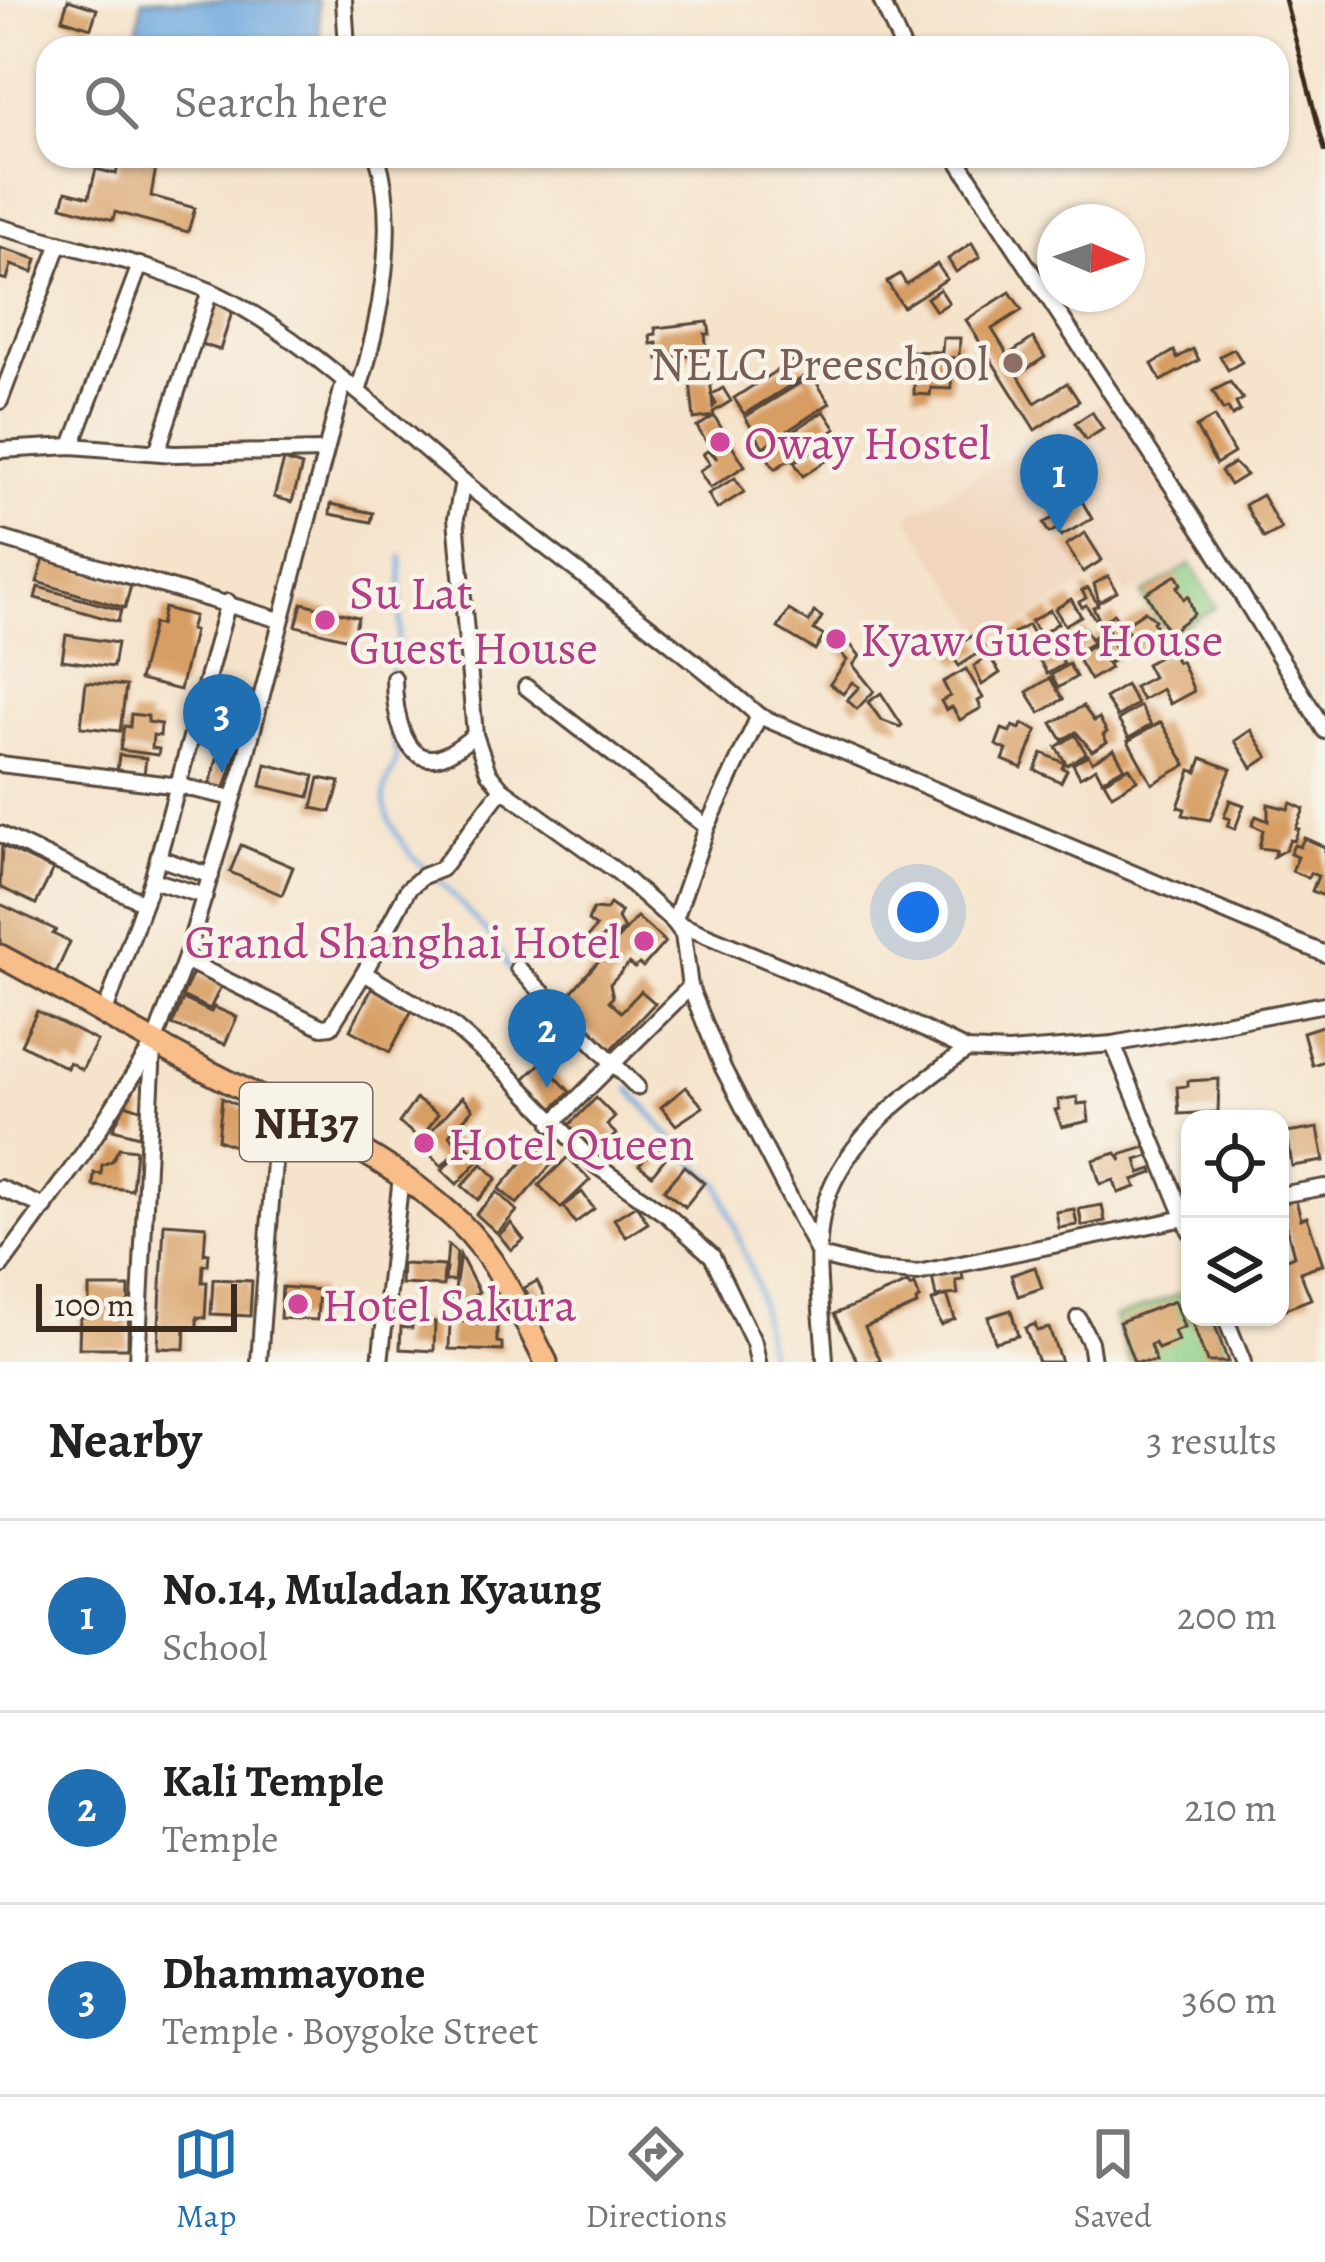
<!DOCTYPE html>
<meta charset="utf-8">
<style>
body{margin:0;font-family:Alegreya,serif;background:#f2f2f2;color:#222}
.controls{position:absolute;right:36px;bottom:36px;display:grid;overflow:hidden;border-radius:24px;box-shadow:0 3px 9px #0004}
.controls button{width:108px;height:108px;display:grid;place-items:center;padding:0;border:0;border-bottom:3px solid #e0e0e0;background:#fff;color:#222;font:60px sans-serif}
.compass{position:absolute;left:1037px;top:204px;width:108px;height:108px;border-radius:50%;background:#fff;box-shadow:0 3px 9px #0004;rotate:92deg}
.scale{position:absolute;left:36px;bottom:30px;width:201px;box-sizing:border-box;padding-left:12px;border:6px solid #3b2a1e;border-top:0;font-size:33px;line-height:42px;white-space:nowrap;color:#3b2a1e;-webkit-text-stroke:9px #f7f3e8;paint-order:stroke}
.you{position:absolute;left:918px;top:912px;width:42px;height:42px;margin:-30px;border:9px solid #fff;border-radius:50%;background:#1a73e8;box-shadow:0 0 0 18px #1a73e833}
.badge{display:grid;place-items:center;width:78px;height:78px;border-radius:50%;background:#1f6fb2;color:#fff;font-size:39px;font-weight:700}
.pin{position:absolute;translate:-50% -99px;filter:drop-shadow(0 3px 6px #0008)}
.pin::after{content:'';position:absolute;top:63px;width:42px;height:36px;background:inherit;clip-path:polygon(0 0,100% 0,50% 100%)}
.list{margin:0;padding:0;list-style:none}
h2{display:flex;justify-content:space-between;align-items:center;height:156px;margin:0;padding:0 48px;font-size:51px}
h2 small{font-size:39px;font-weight:400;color:#767676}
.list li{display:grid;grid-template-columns:78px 1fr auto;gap:36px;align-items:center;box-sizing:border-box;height:192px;padding:0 48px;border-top:3px solid #e0e0e0}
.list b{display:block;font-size:45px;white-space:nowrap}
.list p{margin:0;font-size:39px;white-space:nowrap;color:#767676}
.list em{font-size:39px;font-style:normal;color:#767676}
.icon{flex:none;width:66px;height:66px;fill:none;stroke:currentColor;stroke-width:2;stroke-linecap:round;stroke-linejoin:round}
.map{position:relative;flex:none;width:1325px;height:1362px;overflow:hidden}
.search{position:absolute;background:#fff;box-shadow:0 3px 9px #0004;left:36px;right:36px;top:36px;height:132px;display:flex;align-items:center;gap:30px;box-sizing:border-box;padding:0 42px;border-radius:36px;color:#767676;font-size:45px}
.sheet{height:732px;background:#fff}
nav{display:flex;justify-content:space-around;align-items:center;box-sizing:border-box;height:168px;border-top:3px solid #e0e0e0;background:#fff;font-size:33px;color:#767676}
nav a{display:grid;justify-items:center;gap:6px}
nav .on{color:#1f6fb2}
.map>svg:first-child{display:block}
.built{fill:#f1d5bd}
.green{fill:#8bce87;stroke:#637c52;stroke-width:3}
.water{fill:#70a9e0;stroke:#566a7f;stroke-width:3}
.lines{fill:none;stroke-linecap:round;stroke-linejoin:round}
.stream{stroke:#70a9e0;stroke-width:4.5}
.building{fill:#d79d62}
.minor-casing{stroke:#574638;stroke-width:20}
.highway-casing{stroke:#574638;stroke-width:27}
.minor{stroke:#fff;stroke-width:14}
.highway{stroke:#f8bd89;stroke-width:21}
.rail{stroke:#3b2a1e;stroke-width:4.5}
.education-dot{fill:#8d6e63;stroke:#f7f3e8;stroke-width:4.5}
.hotel-dot{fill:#d1479c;stroke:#f7f3e8;stroke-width:4.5}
.labels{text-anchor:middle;stroke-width:9;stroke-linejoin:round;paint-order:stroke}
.shield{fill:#f7f3e8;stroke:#73665b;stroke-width:3}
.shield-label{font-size:45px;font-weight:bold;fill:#3b2a1e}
.education-label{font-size:48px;fill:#785e54;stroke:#f7f3e8;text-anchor:end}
.hotel-label{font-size:48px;fill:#b23c85;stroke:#f7f3e8;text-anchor:start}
</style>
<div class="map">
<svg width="1325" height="1362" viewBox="0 0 1325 1362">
<rect width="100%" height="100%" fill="#f7f3e8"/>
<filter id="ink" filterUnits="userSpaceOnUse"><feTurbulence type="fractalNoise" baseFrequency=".00833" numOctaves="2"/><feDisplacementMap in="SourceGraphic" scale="24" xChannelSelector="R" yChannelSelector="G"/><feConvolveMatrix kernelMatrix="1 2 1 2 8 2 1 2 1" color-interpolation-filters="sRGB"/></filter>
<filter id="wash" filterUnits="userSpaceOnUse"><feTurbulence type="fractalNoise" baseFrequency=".004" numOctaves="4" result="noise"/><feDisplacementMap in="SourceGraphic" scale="48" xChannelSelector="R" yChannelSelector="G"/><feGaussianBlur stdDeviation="2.7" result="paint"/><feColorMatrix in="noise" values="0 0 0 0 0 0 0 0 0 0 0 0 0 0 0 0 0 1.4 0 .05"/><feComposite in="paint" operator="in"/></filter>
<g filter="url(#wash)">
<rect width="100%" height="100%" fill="#f5e3cb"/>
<polygon class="built" points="1109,398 1210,549 1127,597 1110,569 990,643 908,516"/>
<g class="green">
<polygon points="1191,564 1216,607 1167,636 1142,594"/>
<polygon points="1190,1290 1190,1317 1214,1317 1231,1362 1130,1362 1114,1318"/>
</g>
<polygon class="water" points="142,0 318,0 321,48 141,48 138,28"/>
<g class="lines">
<g class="stream">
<polyline points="390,678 400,629 402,556"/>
<path d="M388 689C383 711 393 732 396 754 398 768 388 776 385 789 379 814 408 856 427 869"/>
<polyline points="436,876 489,935 511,971 604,1063"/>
<polyline points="629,1088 686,1156 719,1184 757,1287 770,1362"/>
</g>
</g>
<g id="blocks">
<g class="building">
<polygon points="68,0 97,9 91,28 62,19"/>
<polygon points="121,156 158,156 151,196 195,208 188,232 115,212 113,220 62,206 66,191 89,197 96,169 116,174"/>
<polygon points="972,243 980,257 956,272 948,259"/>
<polygon points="0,248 37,259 33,272 11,265 7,280 0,278"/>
<polygon points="937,264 947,279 903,307 887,282 900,274 906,284"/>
<polygon points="940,289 949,303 936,311 927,298"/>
<polygon points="1010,292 1022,310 992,329 1008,355 1033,338 1045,357 1018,375 1035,403 1067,383 1079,401 1035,430 966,320"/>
<polygon points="214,303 233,309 220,350 201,344"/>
<polygon points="708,322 710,334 705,334 707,354 658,359 657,343 651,344 650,335 656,334 655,328"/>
<polygon points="943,338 960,338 959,358 942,357 941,364 952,364 951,389 931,388 930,395 914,394 915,363 907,363 908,351 942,352"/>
<polygon points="1193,349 1199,360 1161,381 1152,364 1174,351 1177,358"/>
<polygon points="1234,349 1242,362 1228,370 1220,356"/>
<polygon points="793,360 798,367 804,364 830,403 763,447 745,417 805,380 804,377 744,414 734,398"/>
<polygon points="710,379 711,387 713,407 716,404 711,395 723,388 731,401 713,412 714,416 745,466 710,488 699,471 710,464 703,454 709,450 717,459 697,427 714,416 694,419 690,381"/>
<polygon points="1230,382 1243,399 1236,403 1240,411 1232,416 1228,408 1223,410 1213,391"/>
<polygon points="824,411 836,429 775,469 763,451"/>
<polygon points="1092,412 1103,429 1086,440 1075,423"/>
<polygon points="1214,417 1234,453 1216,464 1196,427"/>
<polygon points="820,446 829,459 803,476 794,462"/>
<polygon points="284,460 302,466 292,502 274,497"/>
<polygon points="1234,463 1246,475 1230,485 1221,471"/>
<polygon points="735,478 744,492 717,509 708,494"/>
<polygon points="1262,495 1281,529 1264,538 1245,505"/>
<polygon points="1068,500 1072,507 1082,501 1092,519 1061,536 1057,529 1049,533 1043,523 1055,517 1051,510"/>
<polygon points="331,504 373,513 371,522 330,514"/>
<polygon points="1085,533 1102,560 1083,572 1066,545"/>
<polygon points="44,559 131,585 125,608 37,582"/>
<polygon points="1176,575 1181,584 1177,587 1184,599 1188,596 1194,614 1169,633 1146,593"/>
<polygon points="1108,576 1117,592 1099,602 1094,584"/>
<polygon points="38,587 121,610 118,622 35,598"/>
<polygon points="1088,588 1098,605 1093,607 1098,617 1095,619 1086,605 1082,607 1079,602 1086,598 1082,591"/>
<polygon points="1071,599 1081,616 1065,625 1055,609"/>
<polygon points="302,603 358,617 352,640 296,626"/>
<polygon points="164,608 194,616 190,630 194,631 180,690 139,680 153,624 160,625"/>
<polygon points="789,610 809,622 814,612 822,617 814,630 824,636 815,650 778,628"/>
<polygon points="1050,610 1058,623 1040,635 1031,621"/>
<polygon points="1145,611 1155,620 1153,622 1162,636 1140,651 1124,625"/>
<polygon points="1114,614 1134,647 1123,654 1103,621"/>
<polygon points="1028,625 1036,639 1023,647 1014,633"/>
<polygon points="1085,629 1093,643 1074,654 1066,640"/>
<polygon points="1104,631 1120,656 1109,663 1093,637"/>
<polygon points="975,634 985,649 959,666 949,651"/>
<polygon points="66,635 117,643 113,667 62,660"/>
<polygon points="844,637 860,656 853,665 874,691 857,709 847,700 859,687 852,682 843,694 830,684 847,660 835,647"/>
<polygon points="1095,644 1110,668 1090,680 1076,656"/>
<polygon points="1055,649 1064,664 1047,674 1039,659"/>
<polygon points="1171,651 1177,663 1181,661 1194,691 1170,704 1162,689 1142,700 1134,687 1153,677 1146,664"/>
<polygon points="989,656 1000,673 982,685 974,666"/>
<polygon points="1069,664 1076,677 1058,688 1051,675"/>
<polygon points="966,669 983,698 978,701 981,708 960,720 952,707 946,710 941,701 950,696 943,682"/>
<polygon points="1050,678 1063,699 1040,713 1027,692"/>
<polygon points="86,682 126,686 120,731 81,727"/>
<polygon points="1126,685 1137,704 1117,717 1105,698"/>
<polygon points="241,689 256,693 247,726 227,721 234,694 239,695"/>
<polygon points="881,693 902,725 900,727 881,720 868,702"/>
<polygon points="1083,706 1094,721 1099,718 1107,732 1103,735 1107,742 1092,751 1076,732 1062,740 1052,723"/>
<polygon points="1140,706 1151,725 1129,738 1118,720"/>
<polygon points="131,714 148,716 148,722 161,724 160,736 153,735 152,748 159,749 158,755 120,750 124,726 130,727"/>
<polygon points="1161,722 1186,765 1152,784 1128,741"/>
<polygon points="1022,724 1037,730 1022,768 1003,760 1007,750 996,745 1002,729 1010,732 1013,726 1020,729"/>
<polygon points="226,726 243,731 224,791 210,784"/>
<polygon points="1251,730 1268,757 1252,768 1235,741"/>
<polygon points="1075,735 1086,753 1067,765 1056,747"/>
<polygon points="1114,749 1124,767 1102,780 1096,768 1080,777 1073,764 1088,755 1092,762"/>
<polygon points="1042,753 1064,763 1062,768 1067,770 1061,782 1035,770"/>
<polygon points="119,755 146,758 144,775 117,771"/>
<polygon points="1202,758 1231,769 1210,820 1183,815 1185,809 1178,807 1191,770 1197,772"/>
<polygon points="266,764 314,776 309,797 261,786"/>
<polygon points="1129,767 1137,780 1112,795 1104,781"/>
<polygon points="319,778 340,782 331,812 312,808"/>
<polygon points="1230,800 1244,805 1235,829 1227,826 1230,819 1224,817"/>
<polygon points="1291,803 1304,809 1296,828 1299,829 1294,841 1290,840 1285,850 1274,856 1276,850 1259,848 1263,830 1252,825 1256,816 1268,821 1268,804 1288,809"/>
<polygon points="1304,838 1325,847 1324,896 1312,891 1318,876 1310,873 1308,878 1292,871 1298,857 1290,854 1294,845 1300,847"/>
<polygon points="241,845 293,867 282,895 230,872"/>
<polygon points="2,846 53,870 36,904 0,887"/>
<polygon points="0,904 56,930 53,934 70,942 56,973 0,947"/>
<polygon points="610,904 621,912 618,919 624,929 614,940 606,933 596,946 587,938 596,927 588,921 593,909 606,910"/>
<polygon points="637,917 665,942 643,967 639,964 635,968 629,963 610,984 613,997 609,1001 621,1012 641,991 655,1003 610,1051 560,1005"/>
<polygon points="194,971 222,984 210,1009 182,996"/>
<polygon points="372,988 412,1010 390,1052 350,1030"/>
<polygon points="183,999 211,1012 214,1007 237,1017 225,1044 172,1025"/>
<polygon points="37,1011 97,1041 82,1070 69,1062 67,1068 21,1044"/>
<polygon points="1325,1025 1325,1061 1312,1065 1303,1032"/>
<polygon points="542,1062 570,1092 551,1110 523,1080"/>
<polygon points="1219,1079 1218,1112 1179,1114 1177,1087 1188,1086 1188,1081"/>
<polygon points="686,1087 703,1107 676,1125 661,1107"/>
<polygon points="462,1097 473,1109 449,1135 460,1146 442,1166 419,1144"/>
<polygon points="1077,1097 1078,1104 1087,1103 1089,1121 1062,1127 1055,1110 1059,1109 1058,1100"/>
<polygon points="222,1098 260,1116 258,1155 218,1140"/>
<polygon points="596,1098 615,1117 607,1125 616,1134 605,1145 598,1138 589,1147 568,1126"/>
<polygon points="416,1099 438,1114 421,1139 399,1123"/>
<polygon points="125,1104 143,1110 139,1136 113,1129"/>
<polygon points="1318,1128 1324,1161 1292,1166 1287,1133"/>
<polygon points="480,1143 488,1150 457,1184 442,1170 465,1144 473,1152"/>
<polygon points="537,1145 554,1161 517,1204 499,1189"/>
<polygon points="654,1146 667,1156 652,1175 639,1165"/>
<polygon points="1146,1147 1149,1156 1136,1160 1140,1173 1152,1169 1153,1173 1133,1180 1136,1187 1118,1193 1114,1180 1100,1184 1093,1160 1116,1153 1121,1161 1120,1155"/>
<polygon points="119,1148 136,1150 132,1190 93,1186 94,1173 101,1174 102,1165 112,1161"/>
<polygon points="568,1157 590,1180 561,1208 539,1185"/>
<polygon points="482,1164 497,1178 478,1200 462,1186"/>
<polygon points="684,1166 704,1183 685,1207 664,1190"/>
<polygon points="497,1192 517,1211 497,1233 476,1214"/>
<polygon points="582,1192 594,1209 575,1223 563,1206"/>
<polygon points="1295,1197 1301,1219 1307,1217 1323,1264 1300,1272 1311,1299 1280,1311 1280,1262 1294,1256 1280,1201"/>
<polygon points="636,1205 648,1223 626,1237 614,1219"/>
<polygon points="1102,1205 1105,1221 1082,1226 1079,1209"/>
<polygon points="1074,1209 1077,1225 1059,1228 1056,1212"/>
<polygon points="164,1223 206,1226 204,1254 209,1253 208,1265 203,1265 202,1282 207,1282 205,1318 197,1317 197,1328 185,1328 184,1349 158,1348"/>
<polygon points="511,1223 524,1240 511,1250 499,1235"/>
<polygon points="448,1245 457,1253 454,1281 445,1281"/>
<polygon points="460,1255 479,1292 452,1307 455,1290"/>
<polygon points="402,1264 444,1266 443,1286 401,1284"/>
<polygon points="1035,1267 1042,1288 1018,1296 1011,1275"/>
<polygon points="962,1272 963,1280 956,1281 958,1294 947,1295 955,1319 941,1325 932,1301 947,1295 936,1297 932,1276"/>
<polygon points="213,1279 252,1281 250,1316 211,1314"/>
<polygon points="537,1281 550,1307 538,1314 524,1288"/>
<polygon points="908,1283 910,1287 915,1285 920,1299 916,1301 917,1305 865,1327 881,1362 858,1362 834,1314"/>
<polygon points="89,1287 129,1287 128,1348 79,1348 80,1317 89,1317"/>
<polygon points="282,1287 319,1290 317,1320 280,1318"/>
<polygon points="1174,1301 1184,1327 1174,1331 1178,1341 1158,1349 1155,1343 1150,1345 1156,1362 1134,1362 1119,1322"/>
<polygon points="1011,1310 1018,1336 995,1342 988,1317"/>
<polygon points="1190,1317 1212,1317 1228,1362 1207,1362"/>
<polygon points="412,1321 435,1322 434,1351 400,1349 401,1327 412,1328"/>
<polygon points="450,1321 497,1323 497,1342 502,1343 502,1351 449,1349"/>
<polygon points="1035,1324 1037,1331 1049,1328 1061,1362 1038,1362 1025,1328"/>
</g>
</g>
</g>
<g filter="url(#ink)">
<use href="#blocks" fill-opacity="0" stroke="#574638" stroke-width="3"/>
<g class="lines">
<g class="minor-casing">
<g id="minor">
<polyline points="344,0 347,48"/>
<polyline points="881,0 903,48"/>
<polyline points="955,156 1213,548 1325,731"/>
<path d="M0 227C70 247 143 262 210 291 299 331 389 421 465 483 562 563 665 633 759 716L1325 954"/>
<path d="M358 392C380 324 399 225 377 156"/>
<polyline points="0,401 60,243"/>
<polyline points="72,446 140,265"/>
<polyline points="0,450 72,446 174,454 324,451"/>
<polyline points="157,452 210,291"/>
<polyline points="463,481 456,518 475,735 488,772 502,789 619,873 674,922 858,998 967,1050 1008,1052 1113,1044 1325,1004"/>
<polyline points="0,538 280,620"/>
<path d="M394 678C394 704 401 771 442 756 454 752 465 742 475 735"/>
<polyline points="526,687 707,827"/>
<polyline points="759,716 707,827 674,922 683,934 690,987 723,1068 820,1256 876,1270 917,1273 1190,1217"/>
<polyline points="0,764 179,786 233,798"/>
<polyline points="0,834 144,903"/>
<polyline points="159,858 211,876"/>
<polyline points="152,880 205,896"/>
<polyline points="185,960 322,1027 331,1026 364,973 408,889 423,876 441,869 502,789"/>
<polyline points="518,968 637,1087"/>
<polyline points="364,973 452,1025 506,1072 597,1166 668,1216 712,1256 754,1343 758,1362"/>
<polyline points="104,1015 152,880 228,602"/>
<polyline points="1113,1044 1190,1231"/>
<polyline points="552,1124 690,987"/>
<polyline points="0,1188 45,1207"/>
<polyline points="1280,1195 1325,1187"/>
<polyline points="0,1267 85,1151 154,1043 185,960 243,767 344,382"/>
<polyline points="1225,1317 1243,1362"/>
<polyline points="1078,1318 1090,1342 1093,1362"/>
<polyline points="137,1362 153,1048"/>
<polyline points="259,1362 278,1108"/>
<polyline points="380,1362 401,1177"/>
<path d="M825 1362C823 1313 811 1252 825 1204 845 1137 913 1088 967 1050"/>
</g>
</g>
<g class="highway-casing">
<path id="highway" d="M0 956C65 990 127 1029 192 1063 283 1111 384 1151 459 1222 498 1259 522 1315 546 1362"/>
</g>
<use href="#minor" class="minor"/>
<use href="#highway" class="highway"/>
<polyline class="rail" points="1285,0 1325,151"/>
</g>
</g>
<circle class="education-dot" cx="1013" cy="363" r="12"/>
<g class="hotel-dot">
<circle cx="720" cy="442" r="12"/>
<circle cx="325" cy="620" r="12"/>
<circle cx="836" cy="639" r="12"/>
<circle cx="644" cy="941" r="12"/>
<circle cx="424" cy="1143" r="12"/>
<circle cx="298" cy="1304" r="12"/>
</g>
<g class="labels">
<rect class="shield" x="240" y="1083" width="132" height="78" rx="9"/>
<g class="shield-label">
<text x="306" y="1138">NH37</text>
</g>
<g class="education-label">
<text x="989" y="380">NELC Preeschool</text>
</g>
<g class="hotel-label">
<text x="744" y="459">Oway Hostel</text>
<text x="349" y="609">Su Lat<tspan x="349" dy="55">Guest House</tspan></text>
<text x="860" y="656">Kyaw Guest House</text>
<text x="620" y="958" text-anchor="end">Grand Shanghai Hotel</text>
<text x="448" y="1160">Hotel Queen</text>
<text x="322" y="1321">Hotel Sakura</text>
</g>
</g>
</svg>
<div class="controls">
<button><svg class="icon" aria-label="locate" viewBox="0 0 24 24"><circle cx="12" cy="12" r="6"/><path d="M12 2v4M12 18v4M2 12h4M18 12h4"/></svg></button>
<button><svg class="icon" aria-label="layers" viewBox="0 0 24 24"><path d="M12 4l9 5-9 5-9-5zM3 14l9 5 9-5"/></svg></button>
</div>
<svg class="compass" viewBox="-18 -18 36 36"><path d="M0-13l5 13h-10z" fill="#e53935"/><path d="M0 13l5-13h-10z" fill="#767676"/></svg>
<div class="scale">100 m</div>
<div class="you"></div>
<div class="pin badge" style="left:1059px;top:533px">1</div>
<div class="pin badge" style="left:547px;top:1088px">2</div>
<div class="pin badge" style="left:222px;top:773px">3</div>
<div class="search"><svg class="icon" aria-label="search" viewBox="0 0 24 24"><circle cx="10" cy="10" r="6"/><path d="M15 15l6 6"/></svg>Search here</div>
</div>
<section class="sheet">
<h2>Nearby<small>3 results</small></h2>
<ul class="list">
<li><span class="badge">1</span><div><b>No.14, Muladan Kyaung</b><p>School</p></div><em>200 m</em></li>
<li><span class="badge">2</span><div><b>Kali Temple</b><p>Temple</p></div><em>210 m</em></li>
<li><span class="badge">3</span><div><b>Dhammayone</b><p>Temple · Boygoke Street</p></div><em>360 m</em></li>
</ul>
</section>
<nav>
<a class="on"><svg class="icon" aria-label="map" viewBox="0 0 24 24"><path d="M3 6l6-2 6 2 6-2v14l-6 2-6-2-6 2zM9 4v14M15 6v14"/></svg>Map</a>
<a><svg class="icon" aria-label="directions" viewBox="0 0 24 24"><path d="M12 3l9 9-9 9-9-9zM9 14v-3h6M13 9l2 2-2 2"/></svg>Directions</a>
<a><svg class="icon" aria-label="saved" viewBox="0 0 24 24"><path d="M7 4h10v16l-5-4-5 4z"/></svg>Saved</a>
</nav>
